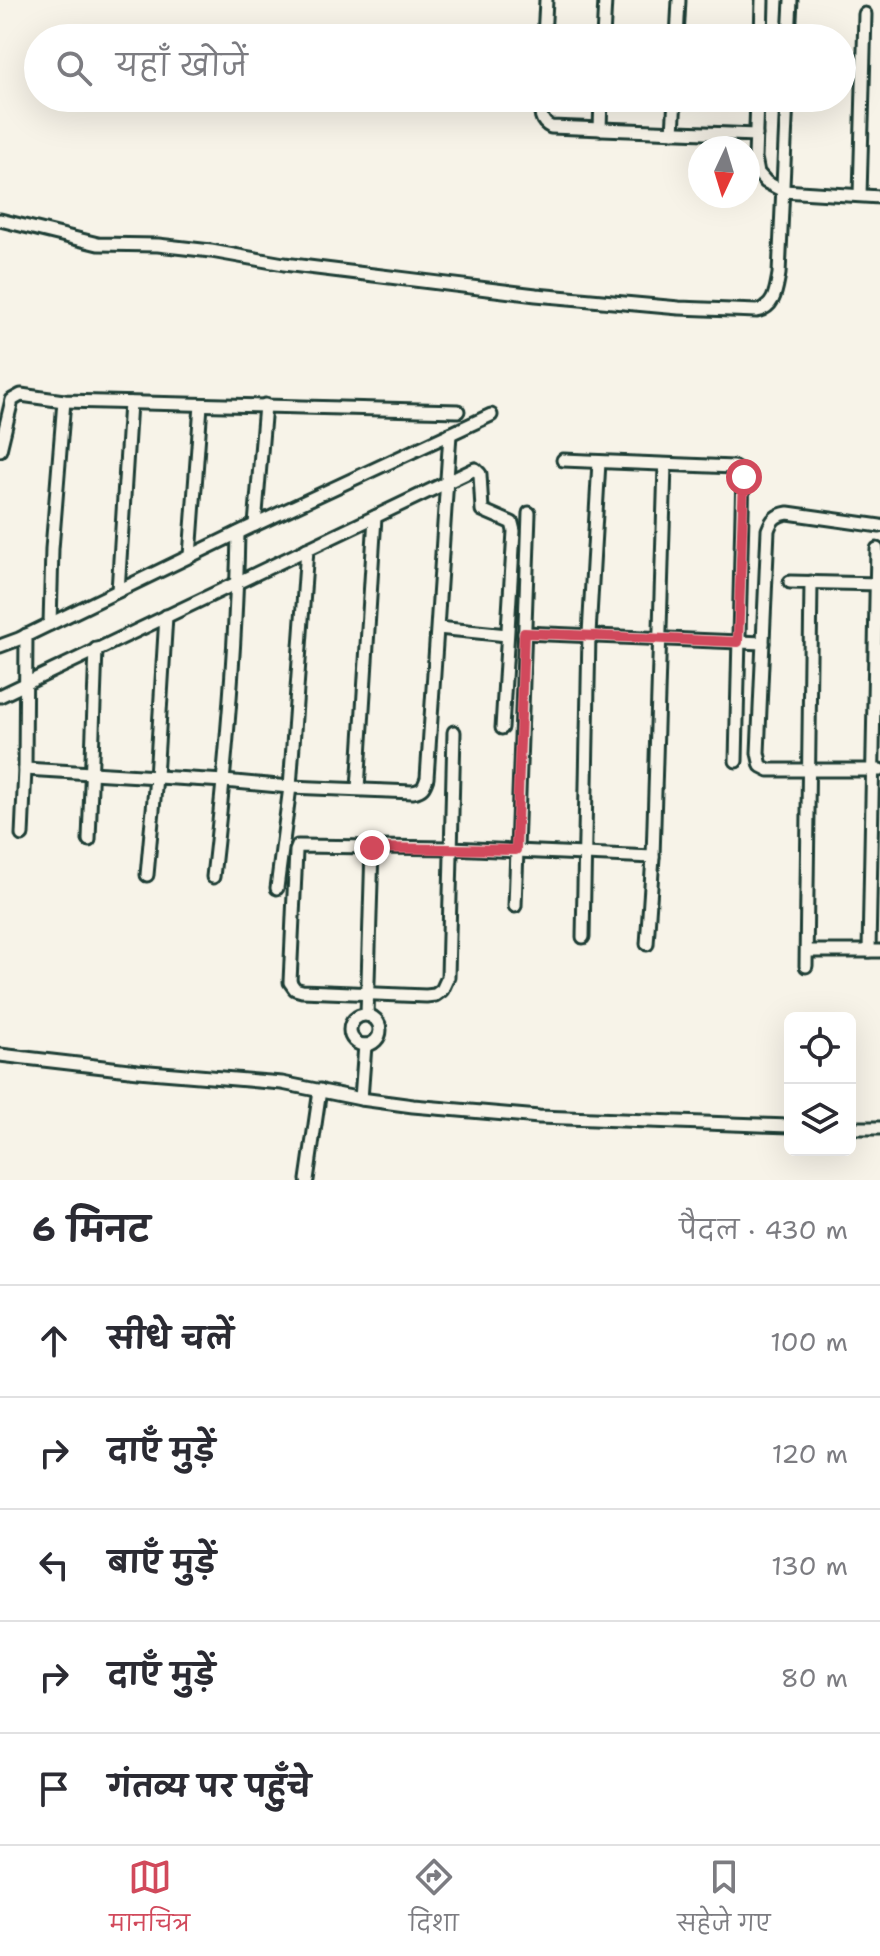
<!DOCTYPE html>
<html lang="hi">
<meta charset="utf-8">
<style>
body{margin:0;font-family:"Shantell Sans","Playpen Sans Deva",sans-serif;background:#f7f7f7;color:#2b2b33}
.controls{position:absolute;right:24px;bottom:24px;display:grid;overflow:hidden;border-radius:12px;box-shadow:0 8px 32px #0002}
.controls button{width:72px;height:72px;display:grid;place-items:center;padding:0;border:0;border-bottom:2px solid #e1e1e2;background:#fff;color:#2b2b33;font:40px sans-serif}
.compass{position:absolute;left:688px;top:136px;width:72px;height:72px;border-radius:50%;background:#fff;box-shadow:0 8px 32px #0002;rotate:184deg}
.stop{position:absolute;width:24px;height:24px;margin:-18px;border:6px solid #d1495b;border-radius:50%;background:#fff}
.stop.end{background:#d1495b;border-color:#fff;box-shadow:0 2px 8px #0008}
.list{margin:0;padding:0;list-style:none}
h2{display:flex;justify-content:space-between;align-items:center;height:104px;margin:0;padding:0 32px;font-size:34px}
h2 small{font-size:26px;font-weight:400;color:#7c7c81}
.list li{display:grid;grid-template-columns:52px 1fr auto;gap:24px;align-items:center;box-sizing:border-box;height:112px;padding:0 32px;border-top:2px solid #e1e1e2}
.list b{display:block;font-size:30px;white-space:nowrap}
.list em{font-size:26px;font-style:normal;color:#7c7c81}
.icon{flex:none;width:44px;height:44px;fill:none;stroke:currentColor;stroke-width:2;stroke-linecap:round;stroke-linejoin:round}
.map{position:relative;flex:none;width:880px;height:1180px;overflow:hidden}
.search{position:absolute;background:#fff;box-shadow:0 8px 32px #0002;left:24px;right:24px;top:24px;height:88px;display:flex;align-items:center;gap:20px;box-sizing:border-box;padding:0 28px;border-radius:44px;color:#7c7c81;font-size:30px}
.sheet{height:664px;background:#fff}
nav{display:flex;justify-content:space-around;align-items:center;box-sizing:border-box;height:112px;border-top:2px solid #e1e1e2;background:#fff;font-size:22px;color:#7c7c81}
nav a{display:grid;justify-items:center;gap:4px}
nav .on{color:#d1495b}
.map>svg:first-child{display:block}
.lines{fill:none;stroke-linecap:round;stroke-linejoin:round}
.minor-casing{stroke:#1f3d34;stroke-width:17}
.minor{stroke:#f7f3e8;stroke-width:11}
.route{stroke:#d1495b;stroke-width:10}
</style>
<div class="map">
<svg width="880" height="1180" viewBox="0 0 880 1180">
<rect width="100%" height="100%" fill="#f7f3e8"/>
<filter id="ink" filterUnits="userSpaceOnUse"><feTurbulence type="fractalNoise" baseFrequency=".0125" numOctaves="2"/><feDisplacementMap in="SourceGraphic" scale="16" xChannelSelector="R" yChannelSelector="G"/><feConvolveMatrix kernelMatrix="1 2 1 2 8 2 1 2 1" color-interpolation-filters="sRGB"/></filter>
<g filter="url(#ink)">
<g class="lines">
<g class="minor-casing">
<g id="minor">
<polyline points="544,38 546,0"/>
<polyline points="603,38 605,0"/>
<polyline points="677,38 679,0"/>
<polyline points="761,38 762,0"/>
<polyline points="789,38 791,0"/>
<path d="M542 98C541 110 538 121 551 127L756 135"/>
<polyline points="757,98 755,158 758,173 766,182 783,191 880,197"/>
<polyline points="600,129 601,98"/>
<polyline points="673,132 675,98"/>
<polyline points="860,195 865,14"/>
<path d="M0 220 98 244 158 245 211 251 284 264 536 295 679 308 757 311C775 307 776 290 779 274L787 98"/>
<polyline points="0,450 12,400 21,395 64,401 458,411"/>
<polyline points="563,460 734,467 743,472 736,761"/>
<polyline points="255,525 265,405"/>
<path d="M880 526 788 513C776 515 772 519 768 530L758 753 761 766 769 770H880"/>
<polyline points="190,556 201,405"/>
<polyline points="790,582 880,584"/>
<polyline points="118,591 130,403"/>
<polyline points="50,624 52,549 64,401"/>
<polyline points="438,628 507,635"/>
<polyline points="524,633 763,643"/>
<polyline points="0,646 19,639 246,529 491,415"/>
<polyline points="0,696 475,469 480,474 482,510 512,523 514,531 502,728"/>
<polyline points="454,732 448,977 442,990 435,995 426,996 302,991 295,989 290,982 296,851 298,846 451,848 653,857"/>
<path d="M25 769 224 781 290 787 413 792C423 790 424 787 427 778L450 434"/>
<polyline points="358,789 375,517"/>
<polyline points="22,835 25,769 26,635"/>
<polyline points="89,840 96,649"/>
<polyline points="147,875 156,777 166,616"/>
<path d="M213 877C226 763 236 648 238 533"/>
<polyline points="277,888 290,787 307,549"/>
<polyline points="515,906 529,513"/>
<polyline points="583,937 589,634 599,462"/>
<polyline points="647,944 653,857 665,465"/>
<polyline points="807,951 880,951"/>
<polyline points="869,951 877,549"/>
<polyline points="806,966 811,582"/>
<circle cx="365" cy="1030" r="15"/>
<polyline points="367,1015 372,848"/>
<polyline points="0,1055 138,1071 282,1083 361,1099 413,1106 539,1117 790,1126"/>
<polyline points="361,1099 365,1045"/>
<polyline points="850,1128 880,1128"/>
<polyline points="307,1180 320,1090"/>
</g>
</g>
<use href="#minor" class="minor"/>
</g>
</g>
<g class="lines" filter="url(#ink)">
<polyline class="route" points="372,848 516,850 524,633 738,642 744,477"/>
</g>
</svg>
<div class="controls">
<button><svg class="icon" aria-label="locate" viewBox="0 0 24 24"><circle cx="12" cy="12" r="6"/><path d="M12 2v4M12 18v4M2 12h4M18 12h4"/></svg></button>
<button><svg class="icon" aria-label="layers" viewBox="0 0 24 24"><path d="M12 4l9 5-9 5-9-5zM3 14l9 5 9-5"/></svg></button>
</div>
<svg class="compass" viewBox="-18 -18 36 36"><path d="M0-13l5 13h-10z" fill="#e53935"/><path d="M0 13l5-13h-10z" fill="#7c7c81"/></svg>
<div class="stop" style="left:744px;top:477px"></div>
<div class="stop end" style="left:372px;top:848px"></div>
<div class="search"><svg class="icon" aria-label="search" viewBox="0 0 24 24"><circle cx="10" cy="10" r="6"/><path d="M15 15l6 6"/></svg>यहाँ खोजें</div>
</div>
<section class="sheet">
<h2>6 मिनट<small>पैदल · 430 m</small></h2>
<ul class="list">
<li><svg class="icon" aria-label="ahead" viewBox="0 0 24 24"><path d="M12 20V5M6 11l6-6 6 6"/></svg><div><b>सीधे चलें</b></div><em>100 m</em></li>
<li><svg class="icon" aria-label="right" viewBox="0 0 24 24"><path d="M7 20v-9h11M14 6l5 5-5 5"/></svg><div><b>दाएँ मुड़ें</b></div><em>120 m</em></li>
<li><svg class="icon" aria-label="left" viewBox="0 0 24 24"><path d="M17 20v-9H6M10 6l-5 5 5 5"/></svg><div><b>बाएँ मुड़ें</b></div><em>130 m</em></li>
<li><svg class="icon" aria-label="right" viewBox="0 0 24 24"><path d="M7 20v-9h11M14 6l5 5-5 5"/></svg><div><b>दाएँ मुड़ें</b></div><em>80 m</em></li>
<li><svg class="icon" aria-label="arrive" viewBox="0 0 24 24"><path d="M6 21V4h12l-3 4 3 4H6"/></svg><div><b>गंतव्य पर पहुँचे</b></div></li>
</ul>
</section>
<nav>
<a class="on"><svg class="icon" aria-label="map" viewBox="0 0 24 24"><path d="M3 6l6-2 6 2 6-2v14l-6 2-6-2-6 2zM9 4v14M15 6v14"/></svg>मानचित्र</a>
<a><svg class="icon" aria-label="directions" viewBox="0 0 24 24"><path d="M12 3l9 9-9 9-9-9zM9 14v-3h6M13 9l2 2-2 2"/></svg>दिशा</a>
<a><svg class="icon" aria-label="saved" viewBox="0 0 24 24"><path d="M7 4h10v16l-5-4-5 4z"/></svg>सहेजे गए</a>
</nav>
